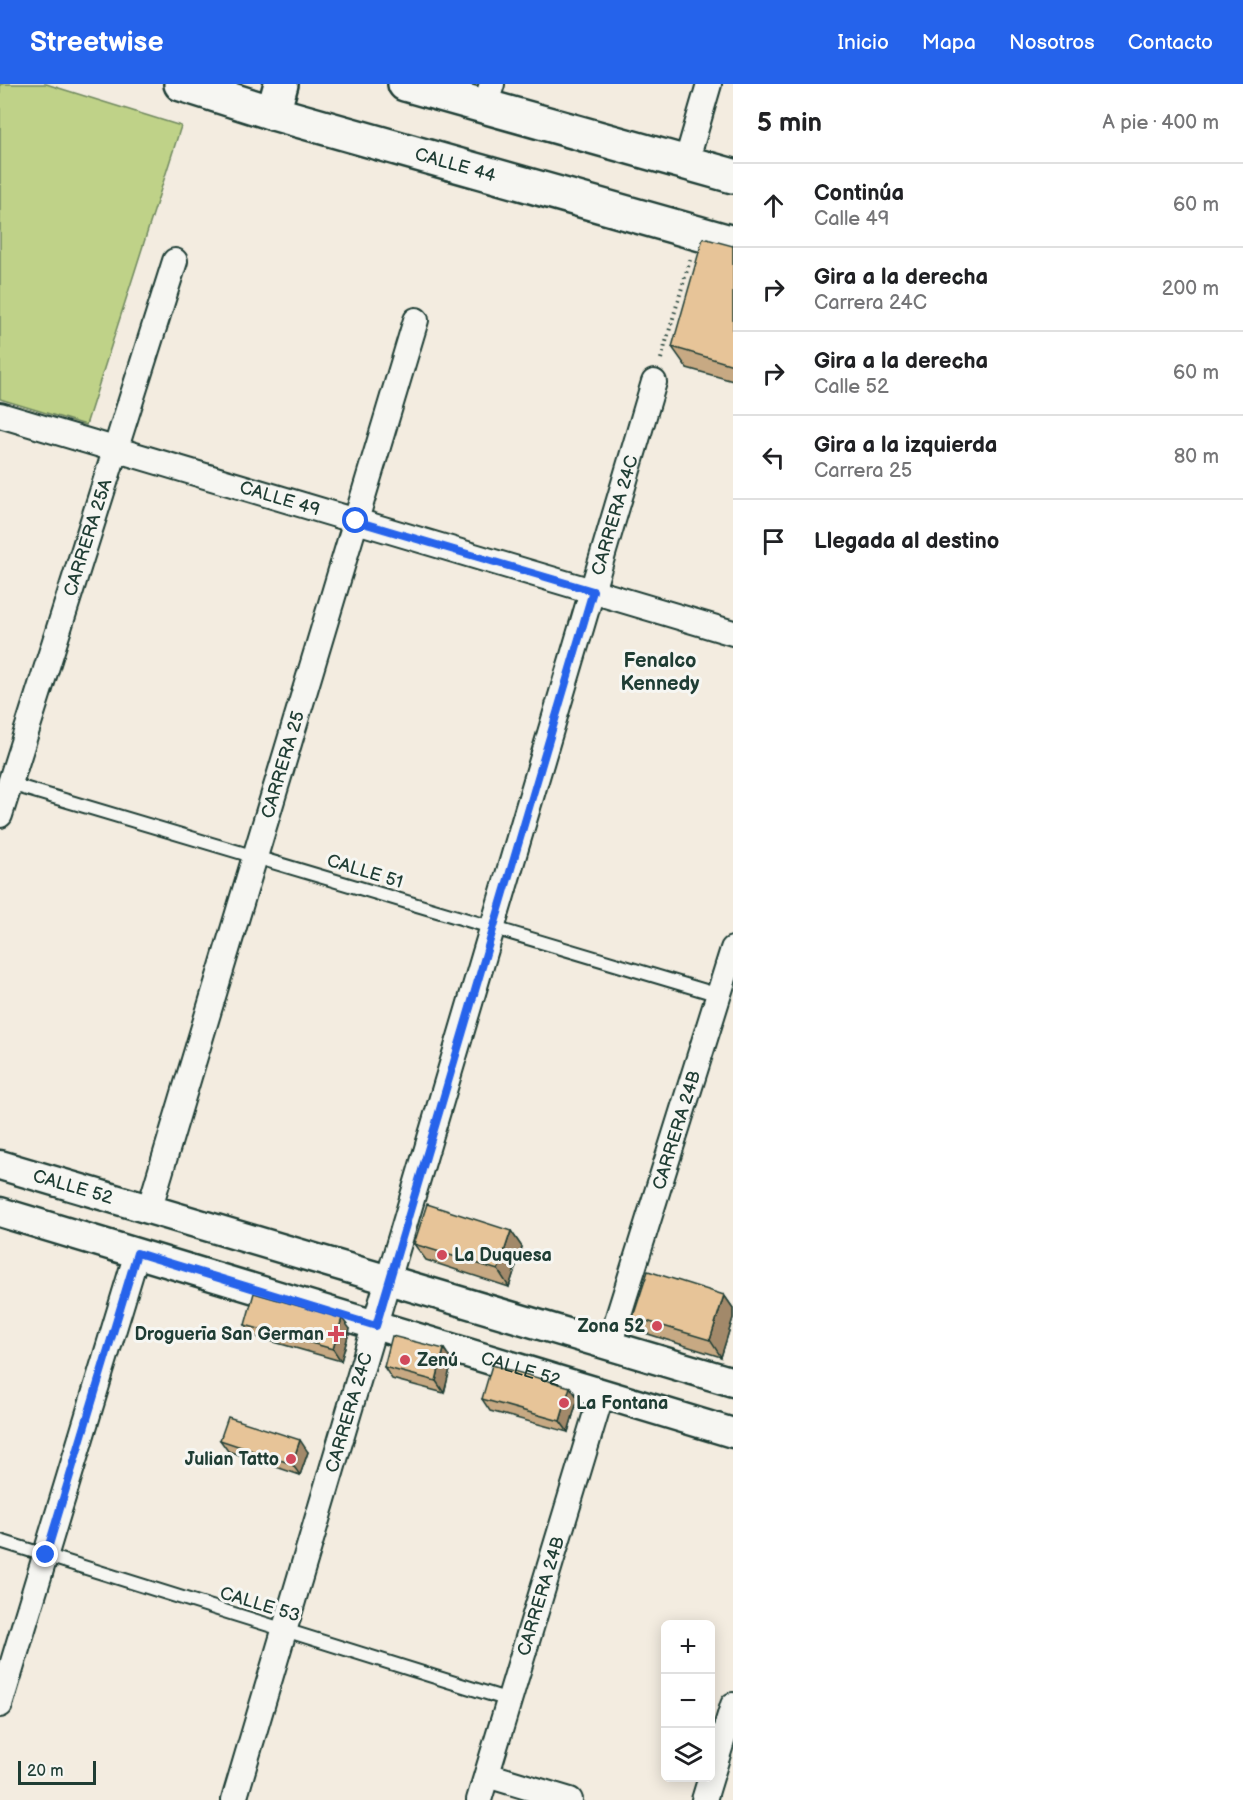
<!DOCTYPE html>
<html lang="es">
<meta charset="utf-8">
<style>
body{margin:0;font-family:"Balsamiq Sans",sans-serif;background:#f2f2f2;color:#202124}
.controls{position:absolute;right:18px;bottom:18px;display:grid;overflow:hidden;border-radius:9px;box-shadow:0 3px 15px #0003}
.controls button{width:54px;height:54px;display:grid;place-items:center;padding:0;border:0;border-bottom:2px solid #e0e0e0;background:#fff;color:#202124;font:30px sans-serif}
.scale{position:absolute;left:18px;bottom:15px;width:78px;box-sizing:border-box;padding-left:6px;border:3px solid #1f3d34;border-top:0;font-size:16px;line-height:21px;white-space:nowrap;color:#1f3d34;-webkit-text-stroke:4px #f6f6f2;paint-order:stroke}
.stop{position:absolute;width:18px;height:18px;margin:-14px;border:4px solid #2563eb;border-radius:50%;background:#fff}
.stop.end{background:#2563eb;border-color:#fff;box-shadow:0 2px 6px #0008}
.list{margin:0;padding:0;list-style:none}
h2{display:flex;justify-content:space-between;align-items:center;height:78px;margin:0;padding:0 24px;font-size:26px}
h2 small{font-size:20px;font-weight:400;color:#757577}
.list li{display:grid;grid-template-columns:39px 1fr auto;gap:18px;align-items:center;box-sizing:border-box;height:84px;padding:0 24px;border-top:2px solid #e0e0e0}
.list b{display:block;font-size:22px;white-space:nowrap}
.list p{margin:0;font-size:20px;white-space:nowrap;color:#757577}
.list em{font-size:20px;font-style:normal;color:#757577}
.icon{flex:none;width:33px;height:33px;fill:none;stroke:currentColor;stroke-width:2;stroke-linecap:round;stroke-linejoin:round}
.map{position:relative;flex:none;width:733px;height:1716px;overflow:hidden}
header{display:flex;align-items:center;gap:36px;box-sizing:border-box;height:84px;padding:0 30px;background:#2563eb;color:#fff}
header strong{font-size:28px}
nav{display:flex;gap:33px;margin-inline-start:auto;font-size:21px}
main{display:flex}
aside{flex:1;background:#fff}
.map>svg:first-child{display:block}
.green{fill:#bfd288;stroke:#6f885e;stroke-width:1.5}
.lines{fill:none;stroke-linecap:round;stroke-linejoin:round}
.service-casing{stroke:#1f3d34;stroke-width:16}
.minor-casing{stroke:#1f3d34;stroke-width:28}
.tertiary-casing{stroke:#1f3d34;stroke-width:33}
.secondary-casing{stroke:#1f3d34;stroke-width:38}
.path{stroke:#1f3d34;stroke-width:4;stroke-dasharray:1.5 4.5;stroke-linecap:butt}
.service{stroke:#f6f6f2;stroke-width:12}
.minor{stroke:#f6f6f2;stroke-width:24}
.tertiary{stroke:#f6f6f2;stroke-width:28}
.secondary{stroke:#f6f6f2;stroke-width:33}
.wall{fill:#c7a983;stroke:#1f3d34;stroke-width:1.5}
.shaded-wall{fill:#a2896a;stroke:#1f3d34;stroke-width:1.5}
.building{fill:#e7c498;stroke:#1f3d34;stroke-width:1.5}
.route{stroke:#2563eb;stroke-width:8}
.poi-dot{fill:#d1495b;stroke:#f6f6f2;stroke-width:2}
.labels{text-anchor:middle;stroke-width:6;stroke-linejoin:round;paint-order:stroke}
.street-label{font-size:18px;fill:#1f3d34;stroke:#f6f6f2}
.poi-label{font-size:18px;font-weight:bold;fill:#1f3d34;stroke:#f6f6f2;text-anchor:start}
.neighbourhood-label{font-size:20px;font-weight:bold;fill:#1f3d34;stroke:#f6f6f2}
</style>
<header>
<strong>Streetwise</strong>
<nav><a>Inicio</a><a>Mapa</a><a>Nosotros</a><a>Contacto</a></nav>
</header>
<main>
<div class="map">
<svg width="733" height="1716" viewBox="0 0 733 1716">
<rect width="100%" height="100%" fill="#f3ece0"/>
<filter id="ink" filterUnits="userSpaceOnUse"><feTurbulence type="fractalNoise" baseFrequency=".0167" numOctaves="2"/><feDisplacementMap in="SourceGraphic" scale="12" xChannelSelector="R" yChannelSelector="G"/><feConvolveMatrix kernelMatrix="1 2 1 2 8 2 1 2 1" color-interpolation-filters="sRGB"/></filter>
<g filter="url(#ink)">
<polygon class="green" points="0,0 46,0 181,42 86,341 0,315"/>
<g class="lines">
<g class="service-casing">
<g id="service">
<polyline points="7,699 719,911"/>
<polyline points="0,1457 509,1616"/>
</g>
</g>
<g class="minor-casing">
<g id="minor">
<polyline points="485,22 492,0"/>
<polyline points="686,79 709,0"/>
<path id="s1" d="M0 331 733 549"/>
<path id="s2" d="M0 731 175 177"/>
<path id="s3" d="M149 1126 416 236"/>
<path id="s4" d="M609 1262 733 865"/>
<polyline points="0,1621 137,1169"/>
<polyline points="487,1691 570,1716"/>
<path id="s5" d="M234 1716 654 298"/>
<path id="s6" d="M479 1716 602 1309"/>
<polyline points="704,1716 733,1621"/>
</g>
</g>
<g class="tertiary-casing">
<g id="tertiary">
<path id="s7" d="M0 1081 733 1298"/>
<path id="s8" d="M0 1128 733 1349"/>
</g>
</g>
<g class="secondary-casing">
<g id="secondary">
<path id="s9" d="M181 0 273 29 733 159"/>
<polyline points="405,0 733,92"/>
<polyline points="273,29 281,0"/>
</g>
</g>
<polyline class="path" points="661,275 690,176"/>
<use href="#service" class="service"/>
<use href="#minor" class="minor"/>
<use href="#tertiary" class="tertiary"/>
<use href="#secondary" class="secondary"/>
</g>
<g class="wall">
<polygon points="733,162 733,297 687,284 672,263"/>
<polygon points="511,1147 522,1163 509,1203 426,1176 414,1160"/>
<polygon points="724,1211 733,1224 733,1234 721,1273 645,1249 633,1233"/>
<polygon points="245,1241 350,1245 341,1277 253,1252"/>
<polygon points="444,1265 452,1277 444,1309 392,1295 384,1283"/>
<polygon points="570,1303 578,1314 568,1348 490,1327 482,1315"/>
<polygon points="220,1356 308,1368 300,1391 228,1367"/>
</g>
<g class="shaded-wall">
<polygon points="511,1147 522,1163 509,1203 498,1186"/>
<polygon points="724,1211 733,1224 733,1234 721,1273 710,1256"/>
<polygon points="342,1234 350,1245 341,1277 333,1265"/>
<polygon points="444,1265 452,1277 444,1309 436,1297"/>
<polygon points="570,1303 578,1314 568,1348 560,1337"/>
<polygon points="300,1356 308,1368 300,1391 292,1380"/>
</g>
<g class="building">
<polygon points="703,154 733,162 733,281 672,263"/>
<polygon points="427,1120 511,1147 498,1186 414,1160"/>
<polygon points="648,1187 724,1211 710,1256 633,1233"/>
<polygon points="254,1209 342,1234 333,1265 245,1241"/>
<polygon points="392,1252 444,1265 436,1297 384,1283"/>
<polygon points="492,1281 570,1303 560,1337 482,1315"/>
<polygon points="228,1333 300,1356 292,1380 220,1356"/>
</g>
</g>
<g class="lines" filter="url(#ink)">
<polyline class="route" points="46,1471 137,1169 376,1242 593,507 356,437"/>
</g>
<g class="poi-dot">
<circle cx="442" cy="1171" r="6"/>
<circle cx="657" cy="1242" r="6"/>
<path d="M333 1241h6v6h6v6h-6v6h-6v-6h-6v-6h6z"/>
<circle cx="405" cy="1276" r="6"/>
<circle cx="564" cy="1319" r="6"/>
<circle cx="291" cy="1375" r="6"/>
</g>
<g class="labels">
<g class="street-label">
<text dy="6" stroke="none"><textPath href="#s9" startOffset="286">CALLE 44</textPath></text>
<text dy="6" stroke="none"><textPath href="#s1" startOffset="292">CALLE 49</textPath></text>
<text dy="6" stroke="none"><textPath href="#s5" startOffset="1340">CARRERA 24C</textPath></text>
<text dy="6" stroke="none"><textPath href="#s2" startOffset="291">CARRERA 25A</textPath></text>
<text dy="6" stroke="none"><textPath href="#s3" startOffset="465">CARRERA 25</textPath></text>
<text transform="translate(365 787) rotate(17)" y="6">CALLE 51</text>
<text dy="6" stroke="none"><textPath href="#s4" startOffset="226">CARRERA 24B</textPath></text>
<text dy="6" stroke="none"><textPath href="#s7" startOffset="76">CALLE 52</textPath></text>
<text dy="6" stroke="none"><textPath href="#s8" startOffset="544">CALLE 52</textPath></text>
<text dy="6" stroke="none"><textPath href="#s5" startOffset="404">CARRERA 24C</textPath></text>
<text dy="6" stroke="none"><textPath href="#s6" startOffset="213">CARRERA 24B</textPath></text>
<text transform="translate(260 1520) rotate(17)" y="6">CALLE 53</text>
</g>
<g class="poi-label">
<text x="454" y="1177">La Duquesa</text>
<text x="645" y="1248" text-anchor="end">Zona 52</text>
<text x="324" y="1256" text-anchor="end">Droguerīa San German</text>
<text x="417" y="1282">Zenú</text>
<text x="576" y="1325">La Fontana</text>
<text x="279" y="1381" text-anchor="end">Julian Tatto</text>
</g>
<g class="neighbourhood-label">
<text x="660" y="583">Fenalco<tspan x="660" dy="23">Kennedy</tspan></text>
</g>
</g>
</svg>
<div class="controls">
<button>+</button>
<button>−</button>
<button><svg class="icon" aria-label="layers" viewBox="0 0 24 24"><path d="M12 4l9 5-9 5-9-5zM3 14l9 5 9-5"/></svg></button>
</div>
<div class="scale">20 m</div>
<div class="stop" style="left:356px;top:437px"></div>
<div class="stop end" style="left:46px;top:1471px"></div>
</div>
<aside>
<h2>5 min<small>A pie · 400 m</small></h2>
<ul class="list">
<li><svg class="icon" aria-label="ahead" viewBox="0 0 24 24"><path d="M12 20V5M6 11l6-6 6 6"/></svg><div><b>Continúa</b><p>Calle 49</p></div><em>60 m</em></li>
<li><svg class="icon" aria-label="right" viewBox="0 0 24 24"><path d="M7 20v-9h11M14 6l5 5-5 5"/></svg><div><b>Gira a la derecha</b><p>Carrera 24C</p></div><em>200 m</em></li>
<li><svg class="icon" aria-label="right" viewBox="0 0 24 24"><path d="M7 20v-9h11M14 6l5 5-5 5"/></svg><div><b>Gira a la derecha</b><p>Calle 52</p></div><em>60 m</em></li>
<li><svg class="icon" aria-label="left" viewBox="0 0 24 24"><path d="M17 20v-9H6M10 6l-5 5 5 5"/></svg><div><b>Gira a la izquierda</b><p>Carrera 25</p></div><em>80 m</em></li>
<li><svg class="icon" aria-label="arrive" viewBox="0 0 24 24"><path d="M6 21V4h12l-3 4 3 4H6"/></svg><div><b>Llegada al destino</b></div></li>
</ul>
</aside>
</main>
